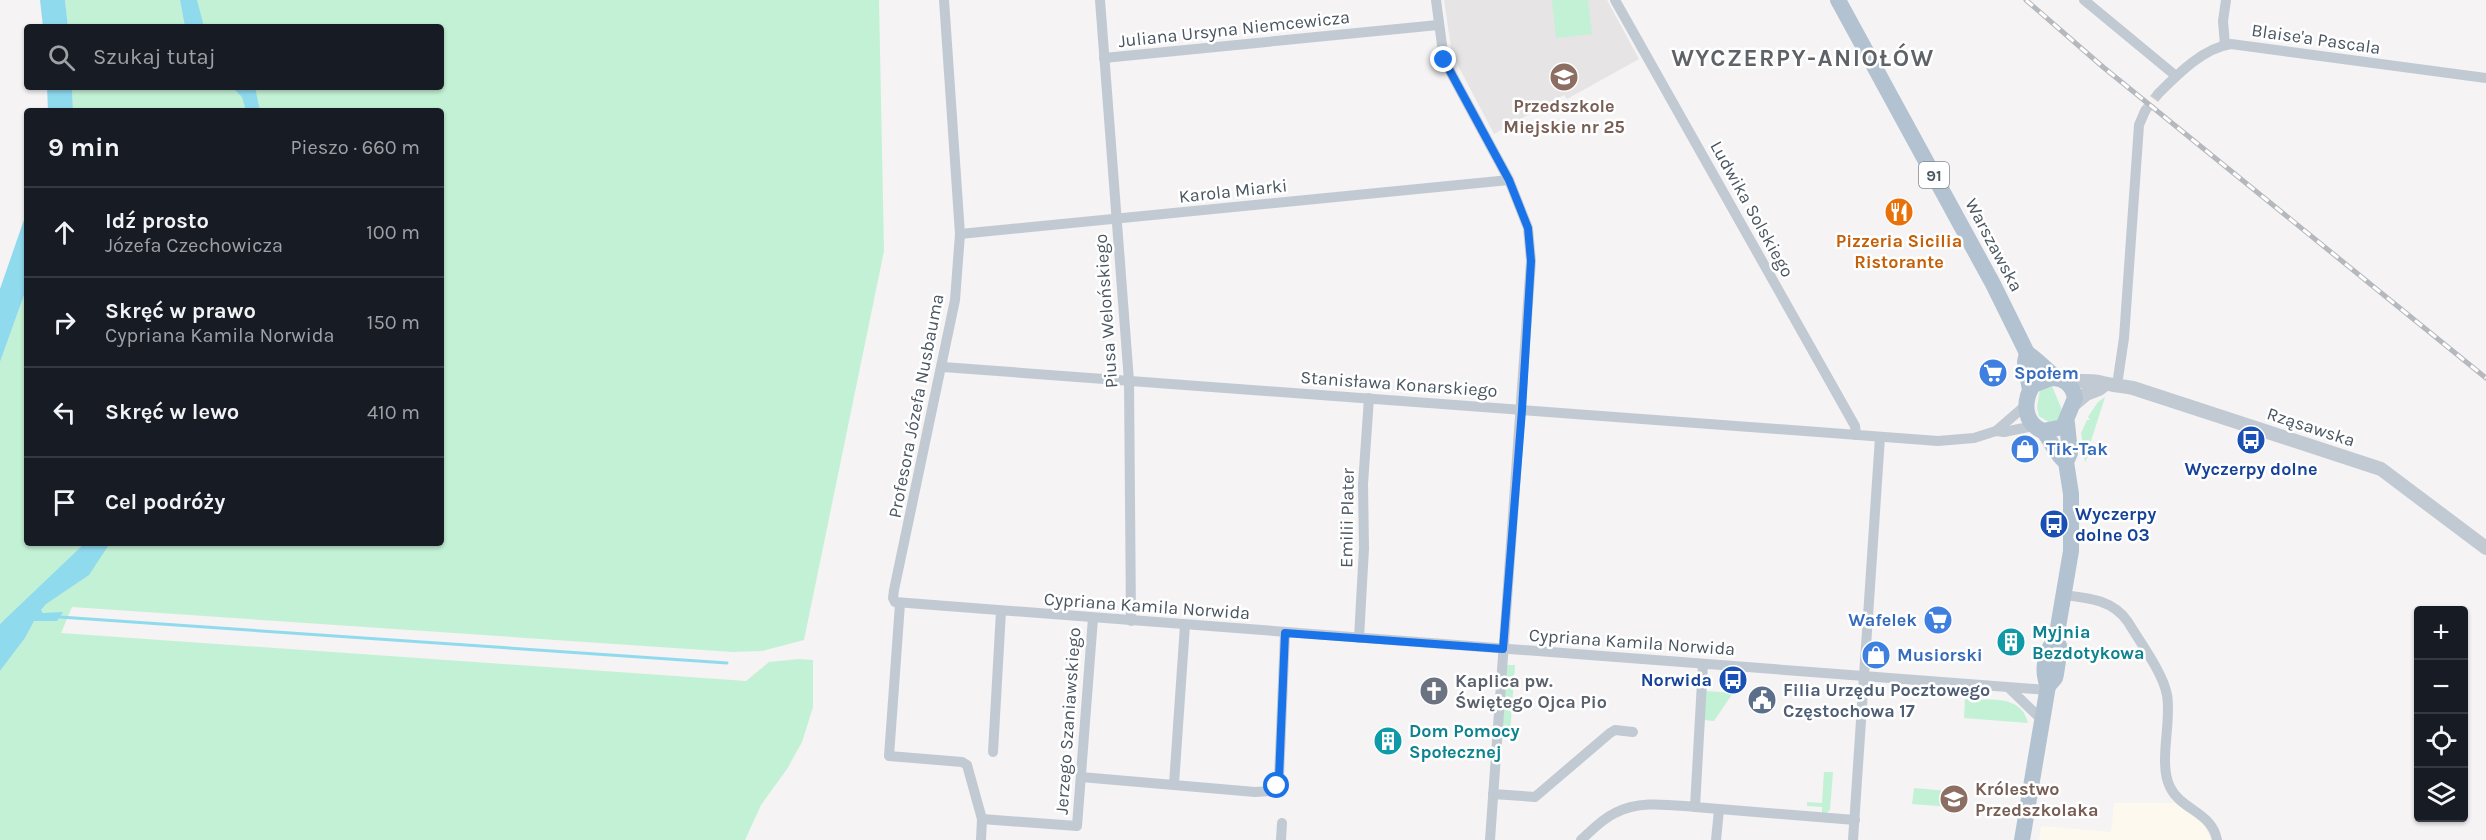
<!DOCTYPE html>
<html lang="pl">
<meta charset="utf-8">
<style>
body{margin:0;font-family:Karla,sans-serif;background:#242831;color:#f1f3f6}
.controls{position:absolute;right:18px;bottom:18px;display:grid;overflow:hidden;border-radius:6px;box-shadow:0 2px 4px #0004}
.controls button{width:54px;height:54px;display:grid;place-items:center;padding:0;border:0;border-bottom:2px solid #363941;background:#171b24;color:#f1f3f6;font:30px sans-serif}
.stop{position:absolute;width:18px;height:18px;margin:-14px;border:4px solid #1a73e8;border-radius:50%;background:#fff}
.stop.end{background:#1a73e8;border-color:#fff;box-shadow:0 2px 6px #0008}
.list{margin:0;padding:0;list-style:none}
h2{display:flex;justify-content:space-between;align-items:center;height:78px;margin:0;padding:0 24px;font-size:26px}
h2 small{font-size:20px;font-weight:400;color:#9ea1a6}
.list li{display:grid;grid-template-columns:39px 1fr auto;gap:18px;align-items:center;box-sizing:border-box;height:90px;padding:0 24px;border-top:2px solid #363941}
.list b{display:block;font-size:22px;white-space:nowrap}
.list p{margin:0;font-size:20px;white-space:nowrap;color:#9ea1a6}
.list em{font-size:20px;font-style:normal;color:#9ea1a6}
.icon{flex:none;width:33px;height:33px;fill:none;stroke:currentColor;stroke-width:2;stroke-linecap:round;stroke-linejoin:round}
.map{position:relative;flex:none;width:2486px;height:840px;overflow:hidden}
.search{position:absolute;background:#171b24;box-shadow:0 2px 4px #0004;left:24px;top:24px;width:420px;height:66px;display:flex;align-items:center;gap:15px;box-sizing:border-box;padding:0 21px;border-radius:6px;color:#9ea1a6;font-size:22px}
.panel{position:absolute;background:#171b24;box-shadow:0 2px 4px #0004;left:24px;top:108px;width:420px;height:438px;border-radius:6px}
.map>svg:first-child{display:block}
.commercial{fill:#fdf9ef}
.education{fill:#e6e4e5}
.green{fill:#c3f1d5}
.water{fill:#90daee}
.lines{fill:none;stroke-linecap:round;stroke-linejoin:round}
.stream{stroke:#90daee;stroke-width:3}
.minor-tunnel{stroke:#caccce;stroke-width:10;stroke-dasharray:10 5;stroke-linecap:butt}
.minor{stroke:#c1cad2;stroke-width:10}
.tertiary{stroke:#c1cad2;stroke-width:14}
.primary{stroke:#b3c2d1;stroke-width:16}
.rail-casing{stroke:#b5b8bd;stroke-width:5}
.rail{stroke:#fff;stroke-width:3;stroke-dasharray:9;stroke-linecap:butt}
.route{stroke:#1a73e8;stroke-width:8}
.labels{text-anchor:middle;stroke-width:5;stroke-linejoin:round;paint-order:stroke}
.shield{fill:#fff;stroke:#808990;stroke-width:1.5}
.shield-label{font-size:16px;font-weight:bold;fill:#4a5661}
.street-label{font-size:18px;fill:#4a5661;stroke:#fff}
.education-label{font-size:18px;font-weight:bold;fill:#785e54;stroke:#fff}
.food-label{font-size:18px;font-weight:bold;fill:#c56008;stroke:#fff}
.shop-label{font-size:18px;font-weight:bold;fill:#366cbe;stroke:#fff;text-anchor:start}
.transit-label{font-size:18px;font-weight:bold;fill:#164399;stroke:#fff}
.culture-label{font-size:18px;font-weight:bold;fill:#0d838f;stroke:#fff;text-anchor:start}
.worship-label{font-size:18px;font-weight:bold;fill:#5b616d;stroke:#fff;text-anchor:start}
.service-label{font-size:18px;font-weight:bold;fill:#4e5e75;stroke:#fff;text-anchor:start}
.district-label{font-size:24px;font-weight:bold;letter-spacing:1.5px;fill:#5f6368;stroke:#fff}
</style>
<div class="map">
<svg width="2486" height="840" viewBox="0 0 2486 840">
<rect width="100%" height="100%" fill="#f5f3f3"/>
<polygon class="commercial" points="2114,803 2177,803 2203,821 2211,840 2039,840 2041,826 2111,832"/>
<polygon class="education" points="1444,0 1607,0 1639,59 1567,99 1564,95 1494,134 1452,54"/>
<g class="green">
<polygon points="65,0 180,0 185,27 68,27"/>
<polygon points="194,0 879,0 884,251 804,640 762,651 733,652 72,607 61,633 746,681 769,662 799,659 813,660 813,707 802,742 787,769 761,805 745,840 0,840 0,671 25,638 34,620 57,621 43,613 41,610 45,604 6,619 0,624 0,362 27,287 27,543 93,543 107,547 110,543 441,543 441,111 73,111 72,87 441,87 441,27 204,27"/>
<polygon points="1552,0 1588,0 1592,34 1556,38"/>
<polygon points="2052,386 2062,410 2058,421 2050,423 2039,416 2037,408 2040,389"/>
<polygon points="2105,397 2090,444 2091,450 2085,462 2081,433 2087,420 2090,420 2088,417 2098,402"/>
<polygon points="1507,665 1515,665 1510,734 1502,734"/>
<polygon points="1706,691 1733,693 1714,721 1704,720"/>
<path d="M1965 699C1989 701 2021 693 2028 723L1964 718Z"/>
<polygon points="1824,772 1833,772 1830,810 1825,814 1822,813 1822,807 1807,806 1807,802 1822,803"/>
<polygon points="1914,788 1948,791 1948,794 1952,795 1951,807 1912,804"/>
</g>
<g class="water">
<polygon points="40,0 65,0 68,27 43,27"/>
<polygon points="180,0 197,0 204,27 185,27"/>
<polygon points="47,87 72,87 73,111 48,111"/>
<polygon points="232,87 255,87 260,111 246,111 242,97"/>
<polygon points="27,211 27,287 0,362 0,289"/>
<polygon points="85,543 110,543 89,575 46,604 41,610 43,613 63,612 57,621 34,621 25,638 0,671 0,624"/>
</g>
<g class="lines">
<polyline class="stream" points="60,617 727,663"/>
<polyline class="minor-tunnel" points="2145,111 2158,94"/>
<g class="minor">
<polyline points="944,0 960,234 955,300 894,590 893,598 895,602 2047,690"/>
<polyline points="1100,0 1129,381 1131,621"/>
<polyline points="1436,0 1444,60 1509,180 1528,228 1531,261 1490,840"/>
<polyline points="1615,0 1855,426 1856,435"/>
<polyline points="2084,0 2176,76"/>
<polyline points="2225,45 2223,21 2226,0"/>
<polyline points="1104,58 1438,25"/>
<path d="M2158 94C2177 75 2203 48 2231 44L2486 78"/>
<polyline points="960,234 1509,180"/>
<polyline points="943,367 1938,441 1974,438 1996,431 2004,432 2034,426"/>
<polyline points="2117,385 2124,338 2139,125 2145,111"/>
<polyline points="1996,431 2026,405"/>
<path d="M2064 595C2089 598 2113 600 2128 622 2140 642 2163 673 2167 695 2172 722 2158 763 2170 787 2181 810 2212 812 2217 840"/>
<polyline points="900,604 889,756 962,762 967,765 982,819 981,840"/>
<polyline points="1359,638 1364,548 1363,484 1369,398"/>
<polyline points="1703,664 1695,807 1855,820"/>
<polyline points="2009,688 2042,720"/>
<polyline points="993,752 1001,611"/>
<polyline points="1081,777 1255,792 1273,791 1279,778 1285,633"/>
<polyline points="1174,784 1185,625"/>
<polyline points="1493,794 1535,797 1610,733 1615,730 1633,732"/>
<polyline points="982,819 1077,826 1093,618"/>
<polyline points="1281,840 1282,823"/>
<path d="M1581 840C1591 831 1602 819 1615 813 1639 800 1669 805 1695 807"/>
<polyline points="1716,840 1719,810"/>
<polyline points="1853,840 1880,437"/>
</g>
<g class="tertiary">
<path d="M2064 380C2075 382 2091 380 2099 382 2110 385 2122 386 2133 388L2381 469 2486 548"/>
<polyline points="2074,404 2086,394 2099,389 2104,385"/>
</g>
<g class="primary">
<path d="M1838 0 1993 284 2027 353C2038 360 2046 370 2057 378"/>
<polyline points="2027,353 2025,362 2030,390"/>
<path d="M2051 378C2064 378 2073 385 2075 398L2063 427 2043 431C2023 423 2023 401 2033 385Z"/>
<path d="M2043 431C2052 441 2055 454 2066 462"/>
<polyline points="2048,686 2055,678 2056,674 2060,648 2056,639 2071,551 2071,494 2066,462 2070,453 2067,423"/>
<path d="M2048 686C2041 671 2045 651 2056 639"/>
<polyline points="2022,840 2048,686"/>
</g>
<g class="rail-casing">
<polyline id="rail" points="2026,0 2103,67 2486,378"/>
</g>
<use href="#rail" class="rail"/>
</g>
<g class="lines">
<polyline class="route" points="1277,786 1279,778 1285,633 1503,649 1522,410 1531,261 1528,228 1509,180 1444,60"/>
</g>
<defs>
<g id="school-disc" transform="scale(1.5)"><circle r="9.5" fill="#8d6e63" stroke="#fff"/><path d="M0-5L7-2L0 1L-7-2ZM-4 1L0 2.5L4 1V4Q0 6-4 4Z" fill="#fff"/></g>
<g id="restaurant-disc" transform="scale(1.5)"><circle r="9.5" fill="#e8710a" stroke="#fff"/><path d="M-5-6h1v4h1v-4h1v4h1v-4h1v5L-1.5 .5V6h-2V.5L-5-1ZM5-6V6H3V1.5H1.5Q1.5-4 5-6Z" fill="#fff"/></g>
<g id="supermarket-disc" transform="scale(1.5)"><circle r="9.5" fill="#3f7fe0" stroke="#fff"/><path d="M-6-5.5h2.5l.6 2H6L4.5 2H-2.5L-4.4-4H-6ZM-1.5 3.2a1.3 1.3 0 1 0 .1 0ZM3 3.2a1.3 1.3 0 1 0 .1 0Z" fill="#fff"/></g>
<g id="bus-disc" transform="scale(1.5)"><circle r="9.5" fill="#1a4fb4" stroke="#fff"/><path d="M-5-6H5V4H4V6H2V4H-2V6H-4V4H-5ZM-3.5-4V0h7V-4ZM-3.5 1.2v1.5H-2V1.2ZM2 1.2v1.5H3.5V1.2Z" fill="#fff"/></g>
<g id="shop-disc" transform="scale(1.5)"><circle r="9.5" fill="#3f7fe0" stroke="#fff"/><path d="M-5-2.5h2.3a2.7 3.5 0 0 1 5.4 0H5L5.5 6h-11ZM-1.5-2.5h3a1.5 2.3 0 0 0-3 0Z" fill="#fff"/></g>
<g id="building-disc" transform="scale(1.5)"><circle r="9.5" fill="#0f9aa8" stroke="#fff"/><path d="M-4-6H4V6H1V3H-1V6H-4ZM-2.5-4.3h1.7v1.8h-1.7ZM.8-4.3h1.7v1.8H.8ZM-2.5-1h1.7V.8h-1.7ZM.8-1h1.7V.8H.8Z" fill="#fff"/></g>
<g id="church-disc" transform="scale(1.5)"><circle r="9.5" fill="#6b7280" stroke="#fff"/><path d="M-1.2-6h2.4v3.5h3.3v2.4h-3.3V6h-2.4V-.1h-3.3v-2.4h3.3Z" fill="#fff"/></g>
<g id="civic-disc" transform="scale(1.5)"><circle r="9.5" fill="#5c6f8a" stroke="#fff"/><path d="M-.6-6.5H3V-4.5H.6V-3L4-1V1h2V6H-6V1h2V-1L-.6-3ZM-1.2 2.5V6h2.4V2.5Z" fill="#fff"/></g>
</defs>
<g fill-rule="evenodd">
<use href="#school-disc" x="1564" y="77"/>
<use href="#restaurant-disc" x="1899" y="212"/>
<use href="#supermarket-disc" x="1993" y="373"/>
<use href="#bus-disc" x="2251" y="440"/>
<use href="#shop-disc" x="2025" y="449"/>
<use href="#bus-disc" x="2054" y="524"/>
<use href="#supermarket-disc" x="1938" y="620"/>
<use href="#building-disc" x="2011" y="642"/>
<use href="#shop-disc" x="1876" y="655"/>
<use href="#bus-disc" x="1733" y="680"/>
<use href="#church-disc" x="1434" y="691"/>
<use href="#civic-disc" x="1762" y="700"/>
<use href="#building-disc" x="1388" y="741"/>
<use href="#school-disc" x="1954" y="799"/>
</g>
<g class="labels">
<rect class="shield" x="1919" y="162" width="30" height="26" rx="4.5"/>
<g class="shield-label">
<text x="1934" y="181">91</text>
</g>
<g class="street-label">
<text transform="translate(1234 29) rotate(-6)" y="6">Juliana Ursyna Niemcewicza</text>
<text transform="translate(2316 39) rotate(8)" y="6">Blaise'a Pascala</text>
<text transform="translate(1233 191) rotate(-6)" y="6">Karola Miarki</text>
<text transform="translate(1752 209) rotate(61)" y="6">Ludwika Solskiego</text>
<text transform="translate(1994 245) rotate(62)" y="6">Warszawska</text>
<text transform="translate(1106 311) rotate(-94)" y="6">Piusa Welońskiego</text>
<text transform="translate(1399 384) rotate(4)" y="6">Stanisława Konarskiego</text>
<text transform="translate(916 406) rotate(-79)" y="6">Profesora Józefa Nusbauma</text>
<text transform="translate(2311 427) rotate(18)" y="6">Rząsawska</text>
<text transform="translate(1347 518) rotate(-89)" y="6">Emilii Plater</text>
<text transform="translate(1147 606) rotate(4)" y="6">Cypriana Kamila Norwida</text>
<text transform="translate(1632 642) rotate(4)" y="6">Cypriana Kamila Norwida</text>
<text transform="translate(1068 721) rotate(-86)" y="6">Jerzego Szaniawskiego</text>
</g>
<g class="education-label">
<text x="1564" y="112">Przedszkole<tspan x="1564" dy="21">Miejskie nr 25</tspan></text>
<text x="1975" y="795" text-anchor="start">Królestwo<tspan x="1975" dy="21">Przedszkolaka</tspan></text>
</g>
<g class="food-label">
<text x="1899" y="247">Pizzeria Sicilia<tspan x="1899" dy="21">Ristorante</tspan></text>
</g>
<g class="shop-label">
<text x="2014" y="379">Społem</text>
<text x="2046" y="455">Tik-Tak</text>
<text x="1917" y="626" text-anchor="end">Wafelek</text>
<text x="1897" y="661">Musiorski</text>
</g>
<g class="transit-label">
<text x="2251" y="475">Wyczerpy dolne</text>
<text x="2075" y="520" text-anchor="start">Wyczerpy<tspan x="2075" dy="21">dolne 03</tspan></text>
<text x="1712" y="686" text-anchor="end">Norwida</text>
</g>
<g class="culture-label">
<text x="2032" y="638">Myjnia<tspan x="2032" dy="21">Bezdotykowa</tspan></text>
<text x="1409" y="737">Dom Pomocy<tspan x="1409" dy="21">Społecznej</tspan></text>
</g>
<g class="worship-label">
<text x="1455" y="687">Kaplica pw.<tspan x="1455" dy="21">Świętego Ojca Pio</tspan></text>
</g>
<g class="service-label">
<text x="1783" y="696">Filia Urzędu Pocztowego<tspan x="1783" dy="21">Częstochowa 17</tspan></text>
</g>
<g class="district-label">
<text x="1803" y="66">WYCZERPY-ANIOŁÓW</text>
</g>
</g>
</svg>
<div class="controls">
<button>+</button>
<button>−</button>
<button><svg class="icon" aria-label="locate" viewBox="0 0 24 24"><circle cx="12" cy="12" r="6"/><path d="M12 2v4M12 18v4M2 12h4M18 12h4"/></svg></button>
<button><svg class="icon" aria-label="layers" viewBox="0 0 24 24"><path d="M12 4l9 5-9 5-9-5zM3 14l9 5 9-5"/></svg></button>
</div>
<div class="stop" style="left:1277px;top:786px"></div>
<div class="stop end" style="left:1444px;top:60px"></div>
<div class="search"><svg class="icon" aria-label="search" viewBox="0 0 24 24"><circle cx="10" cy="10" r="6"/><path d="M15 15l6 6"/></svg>Szukaj tutaj</div>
<section class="panel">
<h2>9 min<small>Pieszo · 660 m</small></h2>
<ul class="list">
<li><svg class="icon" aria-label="ahead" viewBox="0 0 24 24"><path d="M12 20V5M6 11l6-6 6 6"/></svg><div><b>Idź prosto</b><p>Józefa Czechowicza</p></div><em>100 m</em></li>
<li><svg class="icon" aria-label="right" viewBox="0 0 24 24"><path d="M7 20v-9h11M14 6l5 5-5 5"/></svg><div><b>Skręć w prawo</b><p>Cypriana Kamila Norwida</p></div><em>150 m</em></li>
<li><svg class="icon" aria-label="left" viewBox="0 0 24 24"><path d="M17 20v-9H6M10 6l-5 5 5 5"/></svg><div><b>Skręć w lewo</b></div><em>410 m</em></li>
<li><svg class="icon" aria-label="arrive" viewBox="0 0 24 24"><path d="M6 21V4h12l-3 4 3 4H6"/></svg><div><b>Cel podróży</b></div></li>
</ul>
</section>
</div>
